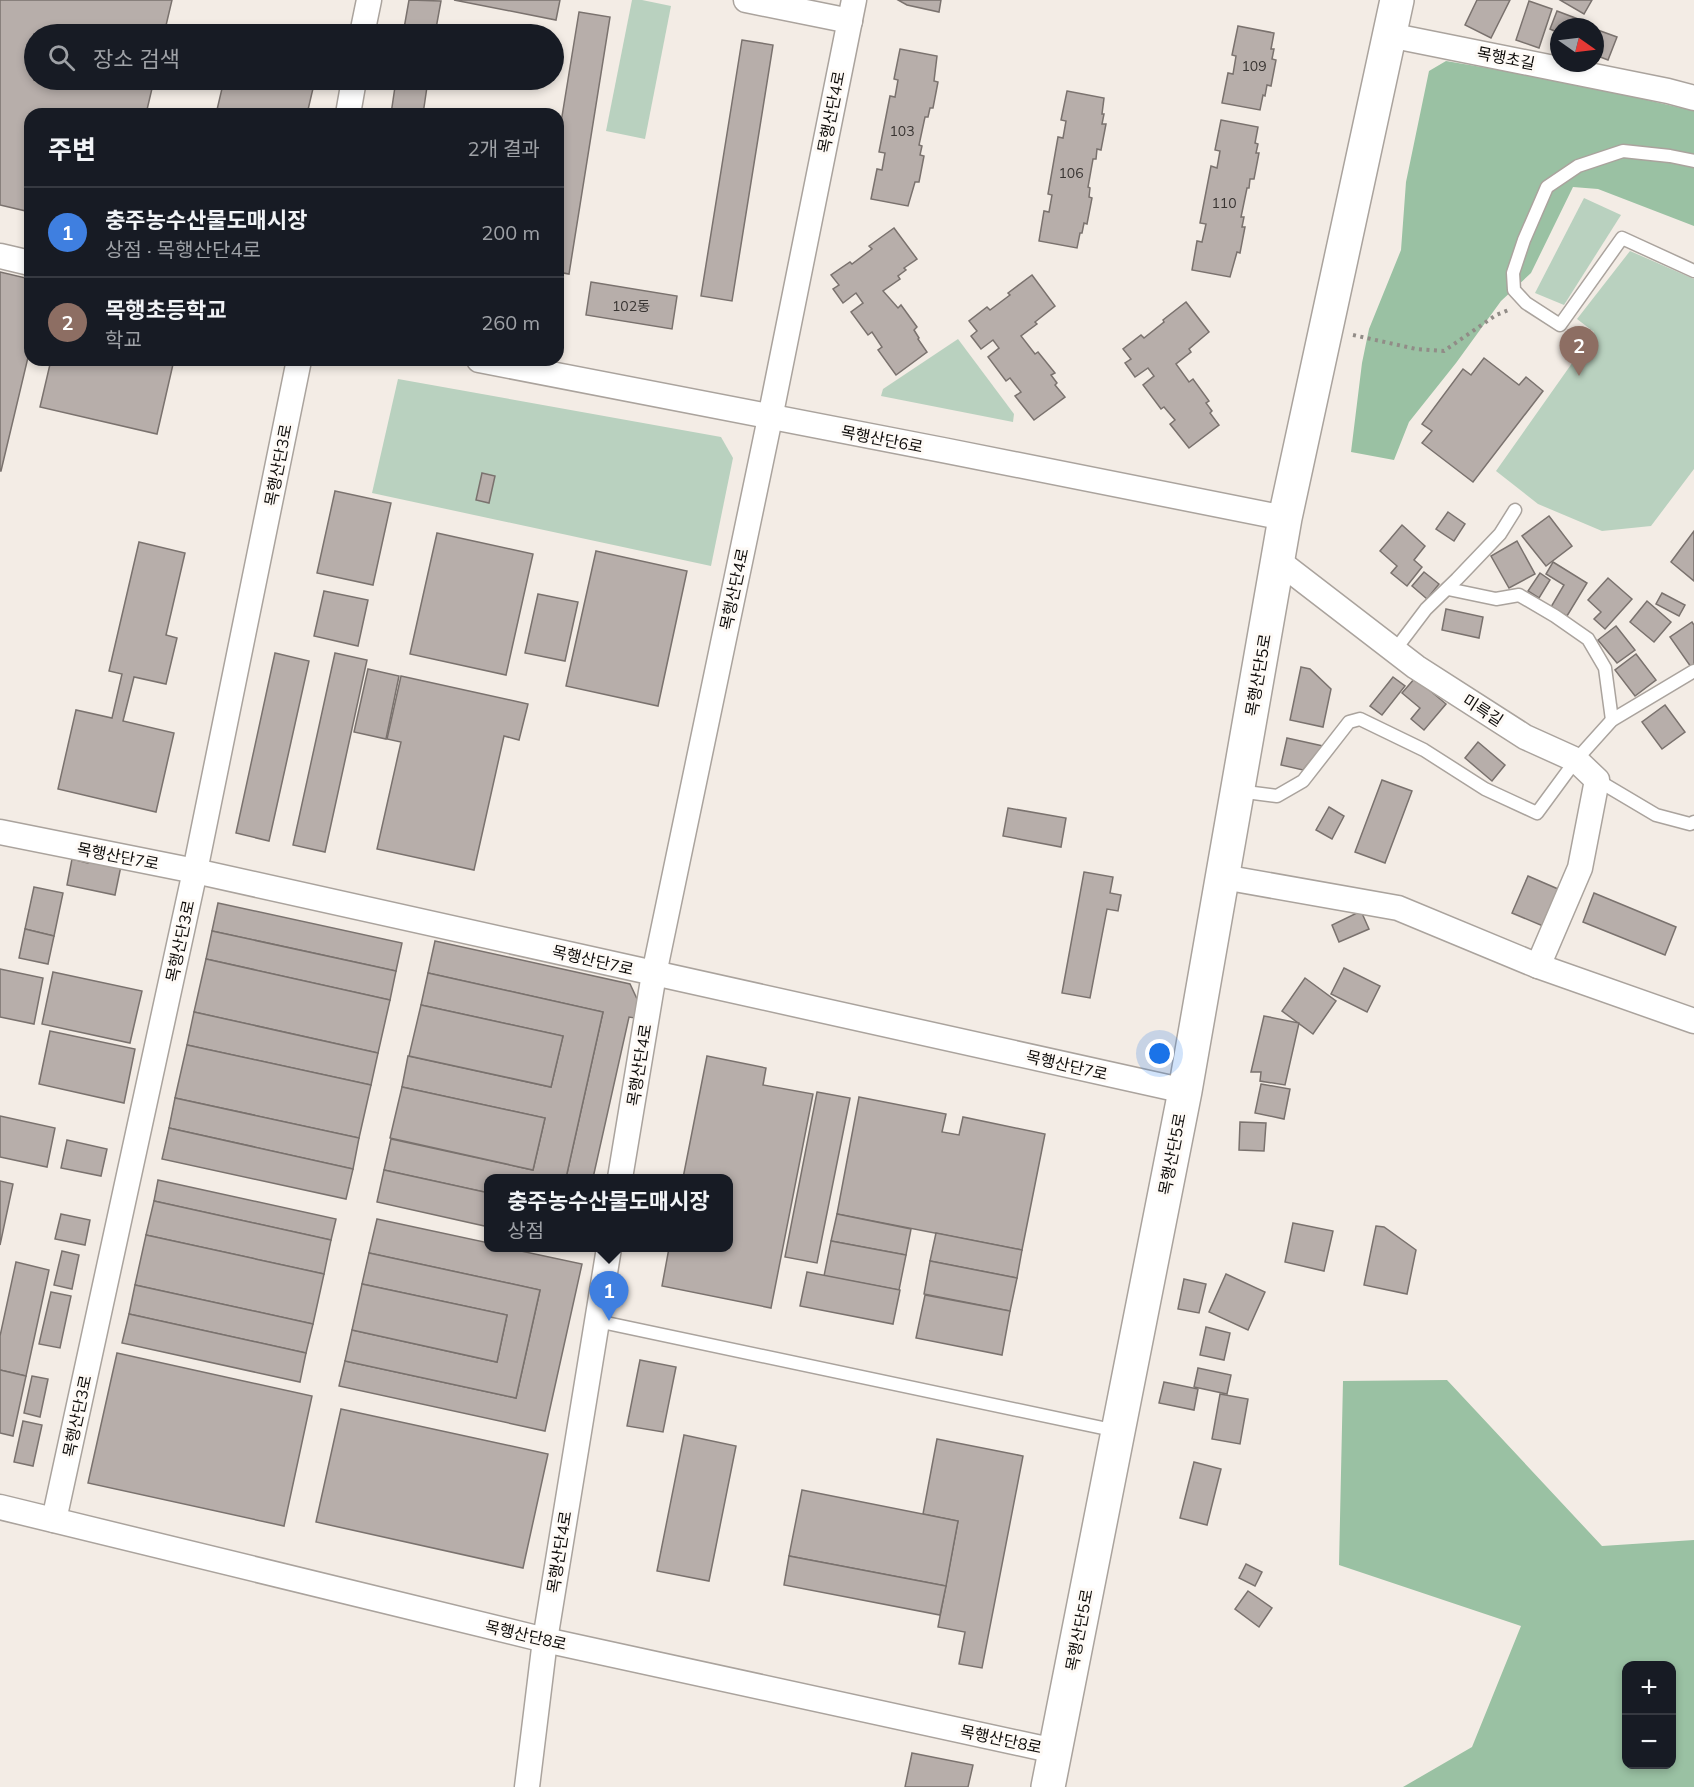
<!DOCTYPE html>
<html lang="ko">
<meta charset="utf-8">
<style>
body{margin:0;font-family:Mulish,"Noto Sans KR",sans-serif;background:#242831;color:#f1f3f6}
.controls{position:absolute;right:18px;bottom:18px;display:grid;overflow:hidden;border-radius:12px;box-shadow:0 3px 9px #0003}
.controls button{width:54px;height:54px;display:grid;place-items:center;padding:0;border:0;border-bottom:2px solid #363941;background:#171b24;color:#f1f3f6;font:30px sans-serif}
.compass{position:absolute;left:1550px;top:18px;width:54px;height:54px;border-radius:50%;background:#171b24;box-shadow:0 3px 9px #0003;rotate:104deg}
.you{position:absolute;left:1160px;top:1054px;width:21px;height:21px;margin:-15px;border:4px solid #fff;border-radius:50%;background:#1a73e8;box-shadow:0 0 0 9px #1a73e833}
.badge{display:grid;place-items:center;width:39px;height:39px;border-radius:50%;background:#5b792e;color:#fff;font-size:20px;font-weight:700}
.pin{position:absolute;translate:-50% -50px;filter:drop-shadow(0 2px 3px #0008)}
.pin::after{content:'';position:absolute;top:32px;width:21px;height:18px;background:inherit;clip-path:polygon(0 0,100% 0,50% 100%)}
.popup{position:absolute;left:484px;top:1174px;width:249px;height:78px;box-sizing:border-box;display:grid;place-content:center;border-radius:12px;background:#171b24;filter:drop-shadow(0 2px 4px #0005);font-size:20px;white-space:nowrap;color:#9ea1a6}
.popup b{font-size:22px;color:#f1f3f6}
.popup::after{content:'';position:absolute;left:50%;top:100%;margin-left:-12px;border:12px solid transparent;border-top-color:#171b24}
.list{margin:0;padding:0;list-style:none}
h2{display:flex;justify-content:space-between;align-items:center;height:78px;margin:0;padding:0 24px;font-size:26px}
h2 small{font-size:20px;font-weight:400;color:#9ea1a6}
.list li{display:grid;grid-template-columns:39px 1fr auto;gap:18px;align-items:center;box-sizing:border-box;height:90px;padding:0 24px;border-top:2px solid #363941}
.list b{display:block;font-size:22px;white-space:nowrap}
.list p{margin:0;font-size:20px;white-space:nowrap;color:#9ea1a6}
.list em{font-size:20px;font-style:normal;color:#9ea1a6}
.icon{flex:none;width:33px;height:33px;fill:none;stroke:currentColor;stroke-width:2;stroke-linecap:round;stroke-linejoin:round}
.map{position:relative;flex:none;width:1694px;height:1787px;overflow:hidden}
.search{position:absolute;background:#171b24;box-shadow:0 3px 9px #0003;left:24px;top:24px;width:540px;height:66px;display:flex;align-items:center;gap:15px;box-sizing:border-box;padding:0 21px;border-radius:33px;color:#9ea1a6;font-size:22px}
.panel{position:absolute;background:#171b24;box-shadow:0 3px 9px #0003;left:24px;top:108px;width:540px;height:258px;border-radius:18px}
.map>svg:first-child{display:block}
.green{fill:#b9d1bf}
.forest{fill:#9ac1a3;fill-rule:evenodd}
.building{fill:#b7aeaa;stroke:#7a726e;stroke-width:1.5}
.lines{fill:none;stroke-linecap:round;stroke-linejoin:round}
.lane-casing{stroke:#aaa39d;stroke-width:15}
.street-casing{stroke:#aaa39d;stroke-width:27}
.secondary-casing{stroke:#aaa39d;stroke-width:36}
.path{stroke:#918c87;stroke-width:4;stroke-dasharray:3 4.5;stroke-linecap:butt}
.lane{stroke:#fff;stroke-width:12}
.street{stroke:#fff;stroke-width:24}
.secondary{stroke:#fff;stroke-width:33}
.labels{text-anchor:middle;stroke-width:6;stroke-linejoin:round;paint-order:stroke}
.number-label{font-size:14px;fill:#383432}
.street-label{font-size:16px;fill:#0e0c0a;stroke:#fefaf6}
</style>
<div class="map">
<svg width="1694" height="1787" viewBox="0 0 1694 1787">
<rect width="100%" height="100%" fill="#f3ece5"/>
<g class="green">
<polygon points="632,0 642,0 671,6 645,139 606,131"/>
<polygon points="1584,198 1621,215 1564,305 1535,293"/>
<polygon points="1630,251 1694,279 1694,469 1651,526 1602,531 1538,504 1496,471 1594,332 1577,319"/>
<polygon points="958,339 1014,414 1013,422 881,396 883,389"/>
<polygon points="398,379 721,437 733,458 711,566 372,493"/>
</g>
<g class="forest">
<polygon points="1446,61 1571,82 1694,111 1694,226 1598,189 1573,187 1531,273 1501,301 1456,363 1409,422 1394,460 1351,452 1362,363 1369,329 1401,250 1406,182 1429,71"/>
<path d="M1447 1380 1602 1546 1694 1540V1787H1403L1472 1747 1521 1626 1339 1565 1343 1381ZM1626 1666H1672V1764H1626Z"/>
</g>
<g class="building">
<polygon points="0,0 172,0 164,34 34,34 34,80 154,80 146,114 30,114 30,212 0,205"/>
<polygon points="409,0 441,1 435,34 403,34"/>
<polygon points="454,0 560,0 556,20"/>
<polygon points="898,0 941,0 939,12 907,5"/>
<polygon points="1477,0 1510,0 1491,38 1465,25"/>
<polygon points="1560,0 1592,0 1584,14"/>
<polygon points="1529,1 1552,9 1539,48 1516,40"/>
<polygon points="1557,11 1586,22 1584,27 1559,27 1559,33 1550,29"/>
<polygon points="579,12 610,17 569,274 558,272 558,141"/>
<polygon points="1238,26 1274,33 1271,49 1274,49 1272,59 1276,60 1271,86 1267,85 1265,96 1263,95 1260,110 1222,103 1228,73 1233,74 1236,56 1232,55"/>
<polygon points="237,28 265,34 235,34"/>
<polygon points="1595,29 1617,37 1608,60 1595,55"/>
<polygon points="742,40 773,45 732,301 701,296"/>
<polygon points="900,49 937,56 934,81 938,82 933,108 930,108 928,117 925,117 919,145 922,146 920,155 924,156 919,182 915,182 908,206 871,199 877,169 882,170 885,153 879,152 890,96 895,97 898,80 894,79"/>
<polygon points="224,80 315,80 307,114 216,114"/>
<polygon points="396,80 428,80 423,114 391,114"/>
<polygon points="1067,91 1104,98 1102,114 1104,114 1102,124 1106,124 1101,150 1097,149 1096,159 1093,159 1088,187 1090,188 1089,197 1092,198 1087,224 1084,223 1082,233 1080,233 1077,248 1039,241 1044,211 1049,212 1052,195 1048,194 1058,137 1063,138 1066,121 1061,120"/>
<polygon points="1221,120 1258,127 1255,143 1258,144 1256,153 1259,153 1254,179 1250,179 1249,188 1247,188 1241,217 1244,217 1242,227 1245,227 1240,253 1237,252 1230,277 1192,270 1197,241 1202,242 1206,224 1200,223 1211,166 1217,168 1220,151 1215,150"/>
<polygon points="894,228 917,259 904,268 906,270 898,276 900,279 883,291 898,308 901,305 917,327 914,330 919,338 918,339 927,352 896,375 878,350 882,347 872,332 868,335 851,312 863,303 856,293 843,303 833,289 839,285 831,275 850,262 852,264 872,249 869,246"/>
<polygon points="0,272 30,279 30,349 1,471 0,471"/>
<polygon points="1032,275 1055,306 1035,322 1037,324 1021,336 1035,354 1038,352 1055,373 1051,375 1057,383 1055,385 1065,397 1034,420 1015,396 1021,392 1010,378 1006,381 988,357 999,348 993,340 981,349 971,336 977,331 969,321 987,307 990,310 1010,295 1008,293"/>
<polygon points="591,282 677,296 672,329 586,315"/>
<polygon points="1186,302 1209,332 1189,349 1191,352 1176,364 1189,382 1193,379 1209,401 1206,403 1212,411 1210,413 1219,425 1189,448 1170,424 1175,420 1164,407 1161,409 1143,385 1154,376 1148,368 1135,377 1125,363 1131,359 1123,349 1141,335 1144,338 1164,322 1163,320"/>
<polygon points="1484,358 1519,385 1526,377 1543,391 1473,482 1422,443 1432,431 1422,424 1463,369 1471,375"/>
<polygon points="51,360 174,360 157,434 40,407"/>
<polygon points="482,473 495,476 489,503 476,500"/>
<polygon points="335,491 391,503 373,585 317,573"/>
<polygon points="1448,512 1465,524 1454,541 1436,529"/>
<polygon points="1549,516 1572,546 1546,566 1522,536"/>
<polygon points="1402,525 1425,546 1414,560 1422,567 1407,586 1391,573 1397,566 1380,551"/>
<polygon points="1694,531 1694,581 1671,562"/>
<polygon points="437,533 533,554 506,675 410,654"/>
<polygon points="1517,541 1535,574 1509,588 1491,556"/>
<polygon points="139,542 185,553 166,635 177,638 166,684 134,677 123,721 174,733 156,812 58,789 76,710 112,718 122,674 109,671"/>
<polygon points="596,551 687,571 658,706 566,686"/>
<polygon points="1553,562 1587,583 1567,616 1551,607 1564,585 1546,574"/>
<polygon points="1424,572 1439,584 1427,599 1412,586"/>
<polygon points="1540,573 1550,580 1539,598 1528,591"/>
<polygon points="1608,578 1632,599 1605,629 1594,619 1601,612 1588,600"/>
<polygon points="324,591 368,600 358,646 314,636"/>
<polygon points="1662,593 1685,605 1679,616 1656,604"/>
<polygon points="538,594 578,602 565,661 525,653"/>
<polygon points="1647,601 1671,622 1654,642 1630,622"/>
<polygon points="1446,609 1483,617 1479,638 1442,630"/>
<polygon points="1692,622 1694,625 1694,665 1691,667 1670,637"/>
<polygon points="1616,626 1635,650 1617,663 1598,640"/>
<polygon points="275,653 309,661 269,841 236,833"/>
<polygon points="335,653 367,660 325,852 293,845"/>
<polygon points="1636,654 1656,680 1635,696 1615,670"/>
<polygon points="1301,667 1310,669 1331,689 1323,727 1290,720"/>
<polygon points="368,669 399,676 386,739 354,732"/>
<polygon points="401,676 528,704 519,740 504,736 474,870 377,849 401,742 387,739"/>
<polygon points="1393,677 1405,686 1382,715 1370,706"/>
<polygon points="1415,678 1446,704 1424,730 1411,719 1420,708 1402,693"/>
<polygon points="1665,705 1685,732 1662,749 1642,722"/>
<polygon points="1287,738 1323,746 1303,770 1281,765"/>
<polygon points="1478,742 1505,765 1492,781 1465,758"/>
<polygon points="1382,780 1412,791 1385,863 1355,852"/>
<polygon points="1329,807 1344,816 1332,839 1316,830"/>
<polygon points="1008,808 1066,818 1061,847 1003,836"/>
<polygon points="90,854 122,861 115,895 67,885 72,859 88,863"/>
<polygon points="1084,872 1113,877 1110,893 1121,895 1118,911 1107,909 1090,998 1062,993"/>
<polygon points="1528,876 1558,889 1543,926 1512,913"/>
<polygon points="34,887 63,893 54,936 25,929"/>
<polygon points="1594,893 1676,927 1665,955 1583,922"/>
<polygon points="218,903 402,943 396,971 212,931"/>
<polygon points="1361,911 1369,929 1339,942 1332,925"/>
<polygon points="25,929 54,936 48,964 19,958"/>
<polygon points="212,931 396,971 390,1000 206,959"/>
<polygon points="435,941 630,984 638,1001 635,1018 629,1017 593,1178 566,1178 603,1012 428,973"/>
<polygon points="206,959 390,1000 378,1053 194,1012"/>
<polygon points="1344,968 1380,986 1367,1012 1331,994"/>
<polygon points="0,969 43,978 34,1024 0,1017"/>
<polygon points="53,972 142,991 130,1043 42,1024"/>
<polygon points="428,973 603,1012 566,1178 489,1178 489,1193 384,1170 391,1139 533,1170 545,1118 402,1087 408,1056 551,1087 563,1036 421,1005"/>
<polygon points="1305,978 1336,1001 1313,1034 1282,1011"/>
<polygon points="421,1005 563,1036 551,1087 409,1056"/>
<polygon points="194,1012 378,1053 371,1085 187,1045"/>
<polygon points="1264,1016 1299,1023 1285,1085 1260,1081 1261,1072 1251,1072"/>
<polygon points="50,1031 135,1049 124,1103 39,1084"/>
<polygon points="187,1045 371,1085 359,1138 175,1098"/>
<polygon points="707,1056 766,1068 763,1085 813,1094 771,1308 662,1286 669,1248 729,1248 729,1178 683,1178"/>
<polygon points="1261,1084 1290,1089 1284,1119 1255,1113"/>
<polygon points="402,1087 545,1118 533,1170 390,1138"/>
<polygon points="817,1092 850,1098 817,1263 785,1257"/>
<polygon points="859,1097 946,1114 942,1132 959,1135 963,1117 1045,1134 1022,1250 837,1214"/>
<polygon points="175,1098 359,1138 353,1169 169,1128"/>
<polygon points="0,1116 55,1128 47,1167 0,1157"/>
<polygon points="1240,1122 1266,1123 1264,1151 1239,1150"/>
<polygon points="169,1128 353,1169 346,1199 162,1159"/>
<polygon points="67,1140 107,1149 101,1176 61,1168"/>
<polygon points="384,1170 489,1193 489,1227 377,1202"/>
<polygon points="158,1180 336,1219 331,1240 154,1201"/>
<polygon points="0,1181 13,1184 0,1245"/>
<polygon points="154,1201 331,1240 324,1274 146,1235"/>
<polygon points="61,1214 90,1220 85,1245 55,1239"/>
<polygon points="837,1214 911,1229 906,1255 831,1241"/>
<polygon points="377,1219 489,1243 489,1248 507,1248 582,1264 545,1431 339,1386 345,1361 516,1398 540,1290 369,1253"/>
<polygon points="1293,1223 1333,1231 1324,1271 1285,1262"/>
<polygon points="1376,1226 1384,1227 1416,1250 1407,1294 1364,1285"/>
<polygon points="936,1233 1022,1250 1017,1278 930,1261"/>
<polygon points="146,1235 324,1274 313,1324 135,1285"/>
<polygon points="831,1241 906,1255 899,1290 824,1276"/>
<polygon points="62,1251 79,1255 72,1289 54,1285"/>
<polygon points="369,1253 540,1290 516,1398 345,1361 352,1330 497,1362 507,1315 362,1284"/>
<polygon points="930,1261 1017,1278 1010,1311 924,1294"/>
<polygon points="16,1262 49,1270 26,1376 0,1370 0,1336"/>
<polygon points="807,1272 900,1290 893,1324 800,1306"/>
<polygon points="1226,1274 1265,1292 1248,1330 1209,1312"/>
<polygon points="1184,1279 1206,1284 1199,1313 1178,1309"/>
<polygon points="362,1284 507,1315 497,1362 352,1330"/>
<polygon points="135,1285 313,1324 306,1353 129,1314"/>
<polygon points="51,1292 71,1296 60,1348 39,1344"/>
<polygon points="925,1295 1010,1311 1002,1355 916,1338"/>
<polygon points="129,1314 306,1353 300,1382 122,1343"/>
<polygon points="1206,1327 1230,1333 1224,1360 1200,1355"/>
<polygon points="117,1353 312,1396 284,1526 88,1483"/>
<polygon points="640,1360 676,1367 663,1432 627,1426"/>
<polygon points="1198,1368 1231,1375 1227,1394 1194,1387"/>
<polygon points="0,1370 26,1376 13,1436 0,1433"/>
<polygon points="32,1376 48,1379 40,1417 24,1413"/>
<polygon points="1164,1382 1198,1389 1194,1410 1159,1403"/>
<polygon points="1220,1394 1248,1399 1240,1444 1212,1439"/>
<polygon points="341,1409 548,1454 523,1568 316,1522"/>
<polygon points="23,1421 42,1425 33,1466 14,1462"/>
<polygon points="684,1435 736,1446 709,1581 657,1571"/>
<polygon points="937,1439 1023,1456 982,1668 959,1664 965,1632 938,1627 958,1521 923,1514"/>
<polygon points="1194,1462 1221,1469 1207,1525 1180,1518"/>
<polygon points="802,1490 958,1521 946,1586 789,1556"/>
<polygon points="789,1556 946,1586 940,1615 784,1585"/>
<polygon points="1246,1564 1262,1572 1255,1586 1239,1578"/>
<polygon points="1248,1591 1272,1608 1259,1627 1235,1609"/>
<polygon points="912,1753 973,1765 968,1787 905,1787"/>
</g>
<g class="lines">
<g class="lane-casing">
<g id="lane">
<polyline points="1694,161 1670,156 1623,151 1578,166 1547,187 1524,240 1513,273 1514,290 1526,303 1560,325 1622,238 1694,271"/>
<polyline points="1448,589 1496,599 1519,595 1555,616 1588,639 1605,668 1612,720"/>
<polyline points="1395,650 1426,609 1457,579 1500,534 1515,510"/>
<polyline points="1597,780 1656,815 1690,824 1694,822"/>
<polyline points="1238,791 1277,796 1303,781 1349,722 1360,719 1424,750 1485,789 1537,813 1576,760 1612,720 1694,671"/>
<polyline points="597,1321 1117,1431"/>
</g>
</g>
<g class="street-casing">
<g id="street">
<polyline points="746,0 850,21"/>
<polyline points="362,34 369,0"/>
<polyline points="1389,35 1668,91 1694,98"/>
<polyline points="348,114 354,80"/>
<polyline points="0,256 30,263"/>
<path d="M479 360C747 413 1017 463 1285 518"/>
<polyline points="1277,560 1416,667 1525,737 1576,760 1597,780 1580,868 1538,966"/>
<polyline points="0,832 195,871 1185,1091"/>
<polyline points="1223,877 1398,908 1538,966 1694,1021"/>
<polyline points="620,1178 654,974 770,418 854,0"/>
<polyline points="0,1507 545,1640 1055,1751"/>
<polyline points="54,1520 195,871 299,360"/>
<polyline points="527,1787 545,1640 609,1248"/>
</g>
</g>
<g class="secondary-casing">
<polyline id="secondary" points="1048,1787 1185,1091 1285,518 1397,0"/>
</g>
<polyline class="path" points="1353,335 1416,349 1444,351 1496,315 1511,309"/>
<use href="#lane" class="lane"/>
<use href="#street" class="street"/>
<use href="#secondary" class="secondary"/>
</g>
<g class="labels">
<g class="number-label">
<text x="1254" y="71">109</text>
<text x="902" y="136">103</text>
<text x="1071" y="178">106</text>
<text x="1224" y="208">110</text>
<text x="631" y="311">102동</text>
</g>
<g class="street-label">
<text transform="translate(1506 58) rotate(11)" y="6">목행초길</text>
<text transform="translate(831 112) rotate(-79)" y="6">목행산단4로</text>
<text transform="translate(882 439) rotate(11)" y="6">목행산단6로</text>
<text transform="translate(278 465) rotate(-79)" y="6">목행산단3로</text>
<text transform="translate(734 589) rotate(-78)" y="6">목행산단4로</text>
<text transform="translate(1258 675) rotate(-80)" y="6">목행산단5로</text>
<text transform="translate(1483 710) rotate(33)" y="6">미륵길</text>
<text transform="translate(118 856) rotate(11)" y="6">목행산단7로</text>
<text transform="translate(180 941) rotate(-78)" y="6">목행산단3로</text>
<text transform="translate(593 960) rotate(13)" y="6">목행산단7로</text>
<text transform="translate(639 1065) rotate(-81)" y="6">목행산단4로</text>
<text transform="translate(1067 1065) rotate(13)" y="6">목행산단7로</text>
<text transform="translate(1172 1154) rotate(-79)" y="6">목행산단5로</text>
<text transform="translate(77 1416) rotate(-78)" y="6">목행산단3로</text>
<text transform="translate(559 1552) rotate(-81)" y="6">목행산단4로</text>
<text transform="translate(1079 1630) rotate(-79)" y="6">목행산단5로</text>
<text transform="translate(526 1635) rotate(13)" y="6">목행산단8로</text>
<text transform="translate(1001 1739) rotate(12)" y="6">목행산단8로</text>
</g>
</g>
</svg>
<div class="controls">
<button>+</button>
<button>−</button>
</div>
<svg class="compass" viewBox="-18 -18 36 36"><path d="M0-13l5 13h-10z" fill="#e53935"/><path d="M0 13l5-13h-10z" fill="#9ea1a6"/></svg>
<div class="you"></div>
<div class="pin badge" style="left:609px;top:1321px;background:#3f7fe0">1</div>
<div class="popup"><b>충주농수산물도매시장</b>상점</div>
<div class="pin badge" style="left:1579px;top:376px;background:#8d6e63">2</div>
<div class="search"><svg class="icon" aria-label="search" viewBox="0 0 24 24"><circle cx="10" cy="10" r="6"/><path d="M15 15l6 6"/></svg>장소 검색</div>
<section class="panel">
<h2>주변<small>2개 결과</small></h2>
<ul class="list">
<li><span class="badge" style="background:#3f7fe0">1</span><div><b>충주농수산물도매시장</b><p>상점 · 목행산단4로</p></div><em>200 m</em></li>
<li><span class="badge" style="background:#8d6e63">2</span><div><b>목행초등학교</b><p>학교</p></div><em>260 m</em></li>
</ul>
</section>
</div>
